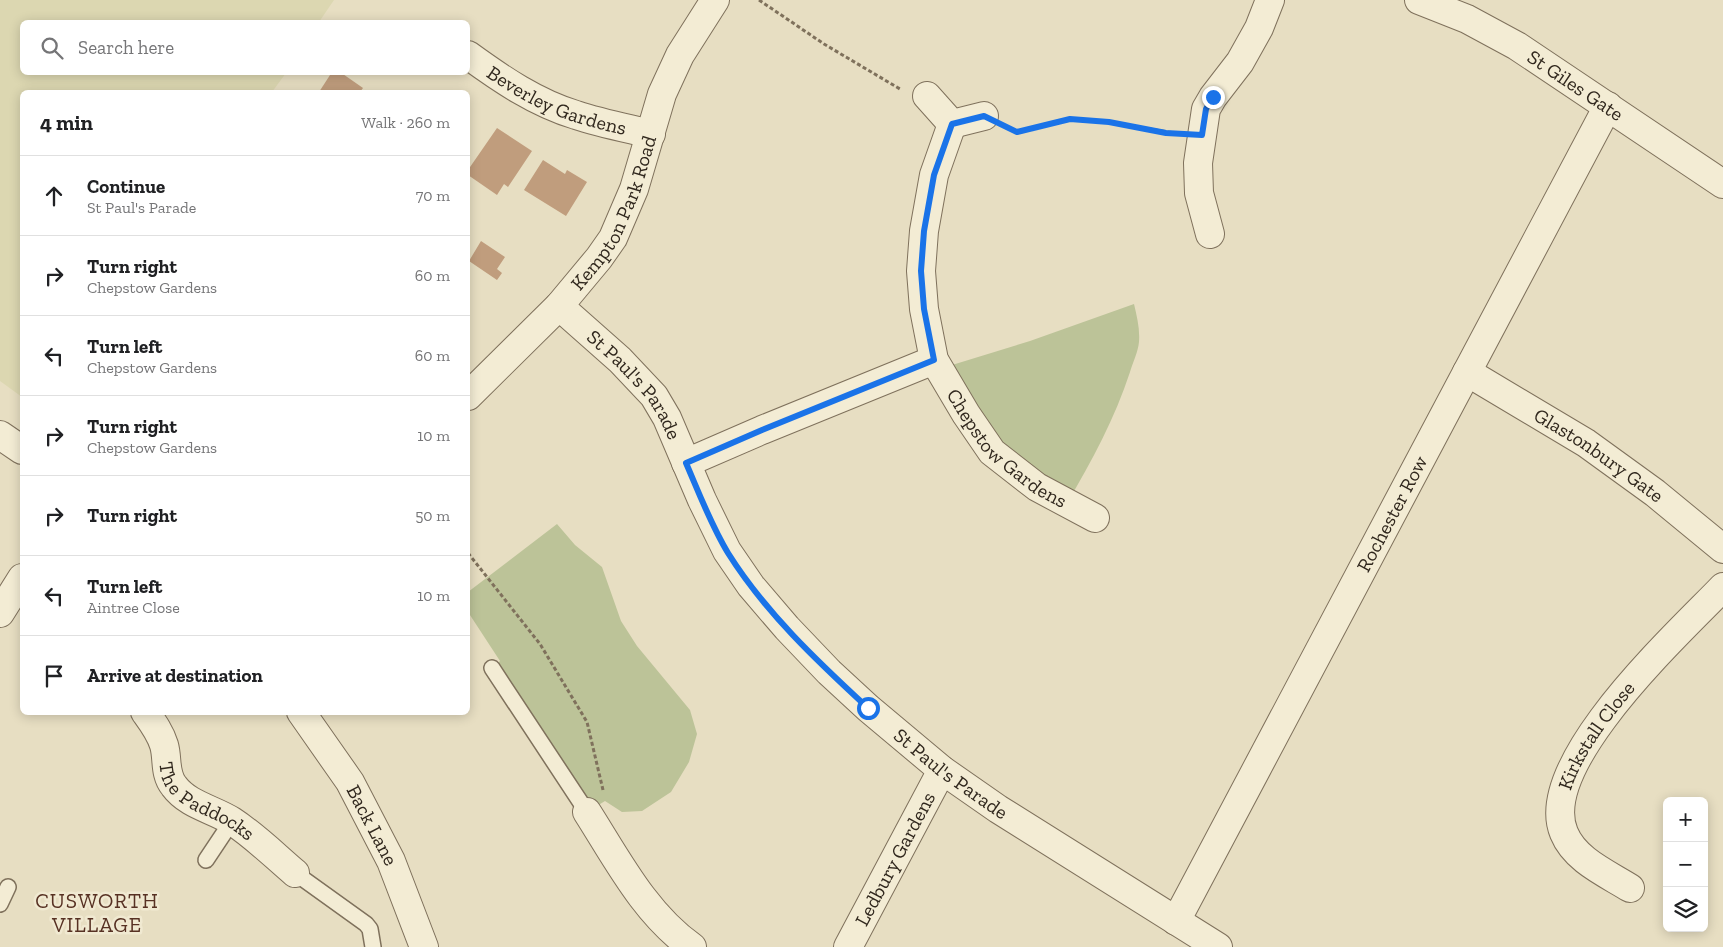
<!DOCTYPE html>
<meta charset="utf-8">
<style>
body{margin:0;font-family:"Zilla Slab",serif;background:#f6f6f6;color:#202124}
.controls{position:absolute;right:15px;bottom:15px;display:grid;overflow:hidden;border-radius:8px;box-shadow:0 2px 12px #0003}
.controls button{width:45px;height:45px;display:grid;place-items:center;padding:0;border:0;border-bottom:1px solid #e0e0e0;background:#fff;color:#202124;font:25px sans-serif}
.stop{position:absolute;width:15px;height:15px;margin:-11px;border:4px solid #1a73e8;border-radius:50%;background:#fff}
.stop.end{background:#1a73e8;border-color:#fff;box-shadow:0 1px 5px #0008}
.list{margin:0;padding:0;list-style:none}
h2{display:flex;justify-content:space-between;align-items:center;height:65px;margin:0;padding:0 20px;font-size:21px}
h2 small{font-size:16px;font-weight:400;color:#757577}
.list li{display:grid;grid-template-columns:32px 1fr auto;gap:15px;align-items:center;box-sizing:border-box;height:80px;padding:0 20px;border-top:1px solid #e0e0e0}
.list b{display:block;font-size:19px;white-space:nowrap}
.list p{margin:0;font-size:16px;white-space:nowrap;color:#757577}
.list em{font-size:16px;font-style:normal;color:#757577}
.icon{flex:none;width:28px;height:28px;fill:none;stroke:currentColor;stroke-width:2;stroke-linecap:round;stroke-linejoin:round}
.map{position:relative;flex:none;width:1723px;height:947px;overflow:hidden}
.search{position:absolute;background:#fff;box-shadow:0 2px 12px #0003;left:20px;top:20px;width:450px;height:55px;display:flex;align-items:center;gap:12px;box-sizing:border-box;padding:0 18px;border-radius:8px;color:#757577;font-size:19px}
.panel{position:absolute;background:#fff;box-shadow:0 2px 12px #0003;left:20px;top:90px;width:450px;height:625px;border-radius:8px}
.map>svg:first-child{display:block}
.farmland{fill:#dcd7b1}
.green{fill:#bcc398}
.building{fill:#c09d7d}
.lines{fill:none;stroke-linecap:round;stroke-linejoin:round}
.service-casing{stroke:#7f715c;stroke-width:18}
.minor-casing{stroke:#7f715c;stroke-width:30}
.tertiary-casing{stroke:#7f715c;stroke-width:30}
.path{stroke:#7f715c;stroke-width:3;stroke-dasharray:4 2.5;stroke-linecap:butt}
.service{stroke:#f3ecd4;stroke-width:15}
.minor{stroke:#f3ecd4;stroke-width:28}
.tertiary{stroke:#f3ecd4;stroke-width:28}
.route{stroke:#1a73e8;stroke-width:6}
.labels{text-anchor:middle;stroke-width:5;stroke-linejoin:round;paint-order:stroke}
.street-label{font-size:20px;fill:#31281e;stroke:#f0e9d1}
.neighbourhood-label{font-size:21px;letter-spacing:1px;fill:#573123;stroke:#f0e9d1}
</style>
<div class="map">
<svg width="1723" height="947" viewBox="0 0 1723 947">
<rect width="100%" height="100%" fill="#e7dec2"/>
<polygon class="farmland" points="0,0 334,0 319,22 22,22 22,72 286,73 272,92 22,92 22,397 0,381"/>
<g class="green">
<path d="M1134 304C1137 317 1140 329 1139 342 1138 352 1133 362 1130 372 1115 418 1092 461 1067 503L1037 487 939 369 1030 341Z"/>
<polygon points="557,524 575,545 602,567 621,621 637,646 690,710 697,734 689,762 671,792 642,811 622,812 605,801 587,812 492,668 500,661 468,612 468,592"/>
</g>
<g class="building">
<polygon points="332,72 340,72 363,88 360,92 319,92"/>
<polygon points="497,128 532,151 508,187 504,184 497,195 468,175 468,170"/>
<polygon points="543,160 565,174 567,170 587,182 566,216 524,190"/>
<polygon points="481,241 505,257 497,269 502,273 497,280 469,261"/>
</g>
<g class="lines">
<g class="service-casing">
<g id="service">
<polyline points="492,668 587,812"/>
<polyline points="206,860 232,821"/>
<polyline points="295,873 366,924 370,929 373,947"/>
<polyline points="0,904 8,887"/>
</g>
</g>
<g class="minor-casing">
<g id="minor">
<path id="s1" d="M1419 0 1467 19 1517 46 1723 184"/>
<path id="s2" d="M468 55C501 79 536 103 576 115 600 123 626 128 651 134"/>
<polyline points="927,96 952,124 984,116"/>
<path id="s3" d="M952 124 934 175 924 231 921 271 924 309 934 360 966 414 992 452 1037 487 1095 518"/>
<polyline points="1210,234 1199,193 1198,163 1206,109 1213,97 1240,62 1259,28 1270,0"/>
<path id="s4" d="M559 306 620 360 654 396 667 418 702 500 727 551 751 586 787 628 829 672 868 708 942 770 998 809 1218 947"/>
<path id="s5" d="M1467 372 1586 443 1655 493 1723 549"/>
<path id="s6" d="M468 396 559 306 599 258 613 238 634 189 662 94 680 55 715 0"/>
<polyline points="686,463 762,430 934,360"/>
<polyline points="0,613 22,578"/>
<path id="s7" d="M145 712C153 723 160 732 164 745 168 758 164 774 174 786 188 805 213 809 232 821 255 836 275 856 295 873"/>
<path d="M587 812C617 859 645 914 692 947"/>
<path id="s8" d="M1630 888C1606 873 1575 860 1564 833 1535 764 1679 633 1723 587"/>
<path id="s9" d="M1176 921 1608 106"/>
<path id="s10" d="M848 947 942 770"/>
</g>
</g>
<g class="tertiary-casing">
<g id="tertiary">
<polyline points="0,435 22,450"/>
<path id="s11" d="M301 712 350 782 391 861 424 947"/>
</g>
</g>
<g class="path">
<polyline points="759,0 824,44 900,89"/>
<polyline points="1009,128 1017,133 1070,119 1109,122 1174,133"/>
<polyline points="468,553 540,644 587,722 603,790"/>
</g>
<use href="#service" class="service"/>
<use href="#minor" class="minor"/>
<use href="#tertiary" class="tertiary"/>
</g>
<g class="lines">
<path class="route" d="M868 708C817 661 765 612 728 553 711 525 699 493 686 463L762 430 934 360 924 309 921 271 924 231 934 175 952 124 984 116 1017 132 1070 119 1109 122 1166 133 1202 135 1206 109 1213 97"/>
</g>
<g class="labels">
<g class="street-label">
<text dy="7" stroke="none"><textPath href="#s1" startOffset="179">St Giles Gate</textPath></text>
<text dy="7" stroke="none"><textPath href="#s2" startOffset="101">Beverley Gardens</textPath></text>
<text dy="7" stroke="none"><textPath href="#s6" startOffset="238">Kempton Park Road</textPath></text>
<text dy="7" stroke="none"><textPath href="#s4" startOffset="110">St Paul's Parade</textPath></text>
<text dy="7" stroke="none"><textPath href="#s3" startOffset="358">Chepstow Gardens</textPath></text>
<text dy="7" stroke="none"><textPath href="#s5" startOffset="156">Glastonbury Gate</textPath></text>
<text dy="7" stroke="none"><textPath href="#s9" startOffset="461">Rochester Row</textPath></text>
<text dy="7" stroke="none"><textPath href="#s8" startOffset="195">Kirkstall Close</textPath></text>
<text dy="7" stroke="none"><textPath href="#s4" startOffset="620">St Paul's Parade</textPath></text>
<text dy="7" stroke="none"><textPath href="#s7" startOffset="115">The Paddocks</textPath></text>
<text dy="7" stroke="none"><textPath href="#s11" startOffset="134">Back Lane</textPath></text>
<text dy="7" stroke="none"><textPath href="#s10" startOffset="100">Ledbury Gardens</textPath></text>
</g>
<g class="neighbourhood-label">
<text x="97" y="908">CUSWORTH<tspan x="97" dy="24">VILLAGE</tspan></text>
</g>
</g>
</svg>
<div class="controls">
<button>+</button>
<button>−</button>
<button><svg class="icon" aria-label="layers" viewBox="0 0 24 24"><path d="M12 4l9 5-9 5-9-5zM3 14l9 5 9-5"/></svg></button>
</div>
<div class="stop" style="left:868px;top:708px"></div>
<div class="stop end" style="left:1213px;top:97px"></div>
<div class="search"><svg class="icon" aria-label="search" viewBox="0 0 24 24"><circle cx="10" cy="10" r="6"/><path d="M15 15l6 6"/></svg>Search here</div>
<section class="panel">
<h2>4 min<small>Walk · 260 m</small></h2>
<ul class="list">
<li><svg class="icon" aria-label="ahead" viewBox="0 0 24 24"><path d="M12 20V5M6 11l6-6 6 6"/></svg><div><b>Continue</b><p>St Paul's Parade</p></div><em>70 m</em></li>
<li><svg class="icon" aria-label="right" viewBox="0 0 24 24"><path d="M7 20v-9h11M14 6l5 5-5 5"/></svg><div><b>Turn right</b><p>Chepstow Gardens</p></div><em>60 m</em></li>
<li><svg class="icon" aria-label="left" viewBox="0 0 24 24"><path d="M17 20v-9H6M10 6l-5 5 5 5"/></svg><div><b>Turn left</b><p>Chepstow Gardens</p></div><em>60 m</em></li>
<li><svg class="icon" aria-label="right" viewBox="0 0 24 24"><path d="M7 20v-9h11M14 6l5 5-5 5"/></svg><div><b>Turn right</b><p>Chepstow Gardens</p></div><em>10 m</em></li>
<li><svg class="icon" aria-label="right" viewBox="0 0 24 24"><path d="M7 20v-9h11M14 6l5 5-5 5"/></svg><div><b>Turn right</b></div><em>50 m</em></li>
<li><svg class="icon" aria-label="left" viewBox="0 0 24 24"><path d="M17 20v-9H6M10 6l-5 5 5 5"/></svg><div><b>Turn left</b><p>Aintree Close</p></div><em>10 m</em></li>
<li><svg class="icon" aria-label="arrive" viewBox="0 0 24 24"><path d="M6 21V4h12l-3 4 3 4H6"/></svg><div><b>Arrive at destination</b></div></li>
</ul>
</section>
</div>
